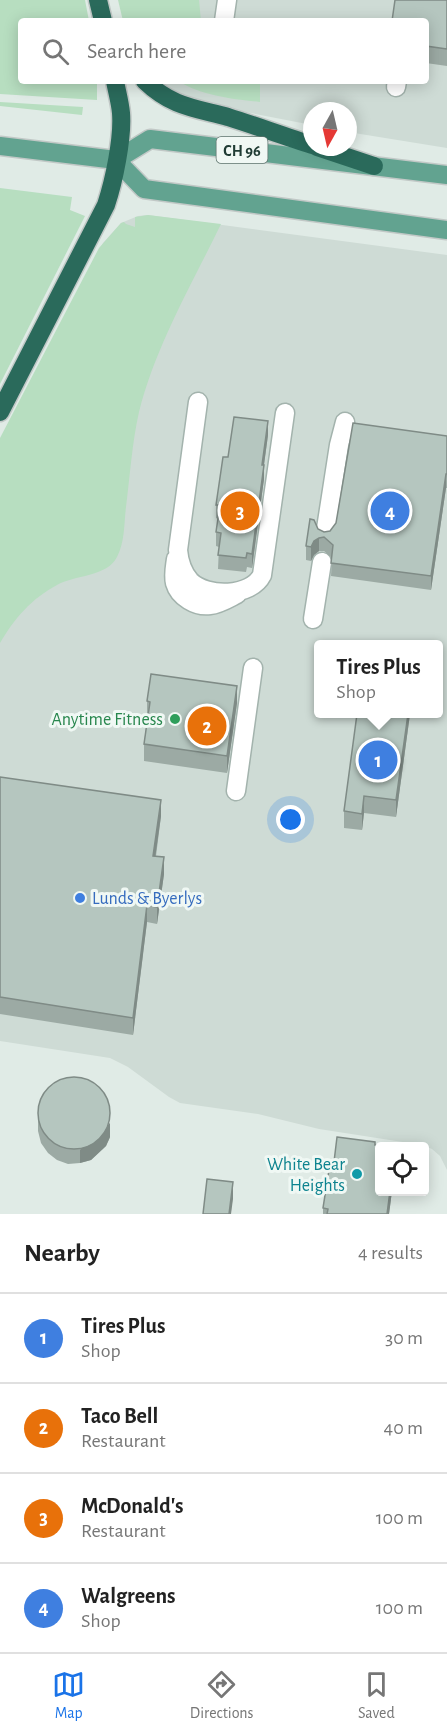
<!DOCTYPE html>
<style>
body{margin:0;font-family:"Alegreya Sans",sans-serif;background:#f6f6f6;color:#222}
.controls{position:absolute;right:18px;bottom:18px;display:grid;overflow:hidden;border-radius:6px;box-shadow:0 3px 15px #0003}
.controls button{width:54px;height:54px;display:grid;place-items:center;padding:0;border:0;border-bottom:2px solid #e0e0e0;background:#fff;color:#222;font:30px sans-serif}
.compass{position:absolute;left:303px;top:102px;width:54px;height:54px;border-radius:50%;background:#fff;box-shadow:0 3px 15px #0003;rotate:188deg}
.you{position:absolute;left:291px;top:820px;width:21px;height:21px;margin:-15px;border:4px solid #fff;border-radius:50%;background:#1a73e8;box-shadow:0 0 0 9px #1a73e833}
.badge{display:grid;place-items:center;width:39px;height:39px;border-radius:50%;background:#1a73e8;color:#fff;font-size:20px;font-weight:700}
.pin{position:absolute;translate:-50% -50%;border:3px solid #fff;box-shadow:0 2px 6px #0006}
.popup{position:absolute;left:314px;top:640px;width:129px;height:78px;box-sizing:border-box;display:grid;place-content:center;border-radius:6px;background:#fff;filter:drop-shadow(0 2px 4px #0005);font-size:20px;white-space:nowrap;color:#767676}
.popup b{font-size:22px;color:#222}
.popup::after{content:'';position:absolute;left:50%;top:100%;margin-left:-12px;border:12px solid transparent;border-top-color:#fff}
.list{margin:0;padding:0;list-style:none}
h2{display:flex;justify-content:space-between;align-items:center;height:78px;margin:0;padding:0 24px;font-size:26px}
h2 small{font-size:20px;font-weight:400;color:#767676}
.list li{display:grid;grid-template-columns:39px 1fr auto;gap:18px;align-items:center;box-sizing:border-box;height:90px;padding:0 24px;border-top:2px solid #e0e0e0}
.list b{display:block;font-size:22px;white-space:nowrap}
.list p{margin:0;font-size:20px;white-space:nowrap;color:#767676}
.list em{font-size:20px;font-style:normal;color:#767676}
.icon{flex:none;width:33px;height:33px;fill:none;stroke:currentColor;stroke-width:2;stroke-linecap:round;stroke-linejoin:round}
.map{position:relative;flex:none;width:447px;height:1214px;overflow:hidden}
.search{position:absolute;background:#fff;box-shadow:0 3px 15px #0003;left:18px;right:18px;top:18px;height:66px;display:flex;align-items:center;gap:15px;box-sizing:border-box;padding:0 21px;border-radius:6px;color:#767676;font-size:22px}
.sheet{height:438px;background:#fff}
nav{display:flex;justify-content:space-around;align-items:center;box-sizing:border-box;height:84px;border-top:2px solid #e0e0e0;background:#fff;font-size:16px;color:#767676}
nav a{display:grid;justify-items:center;gap:3px}
nav .on{color:#1a73e8}
.map>svg:first-child{display:block}
.built{fill:#cedbd5;fill-rule:evenodd}
.green{fill:#b7dec0}
.lines{fill:none;stroke-linecap:round;stroke-linejoin:round}
.minor-casing{stroke:#a3b3ad;stroke-width:21}
.major-casing{stroke:#c1c8c6;stroke-width:21}
.highway-casing{stroke:#c1c8c6;stroke-width:21}
.minor{stroke:#fff;stroke-width:18}
.major{stroke:#62a390;stroke-width:18}
.highway{stroke:#2a6a5b;stroke-width:18}
.wall{fill:#9caaa4}
.shaded-wall{fill:#7f8b86}
.building{fill:#b5c6bf;stroke:#7f8b86;stroke-width:1.5}
.leisure-dot{fill:#2e9e5b;stroke:#f0f8f4;stroke-width:2}
.shop-dot{fill:#3f7fe0;stroke:#f0f8f4;stroke-width:2}
.culture-dot{fill:#0f9aa8;stroke:#f0f8f4;stroke-width:2}
.labels{text-anchor:middle;stroke-width:6;stroke-linejoin:round;paint-order:stroke}
.shield{fill:#f0f8f4;stroke:#5e746e;stroke-width:1.5}
.shield-label{font-size:16px;font-weight:bold;fill:#203c34}
.leisure-label{font-size:18px;fill:#27864d;stroke:#f0f8f4;text-anchor:end}
.shop-label{font-size:18px;fill:#366cbe;stroke:#f0f8f4;text-anchor:start}
.culture-label{font-size:18px;fill:#0d838f;stroke:#f0f8f4;text-anchor:end}
</style>
<div class="map">
<svg width="447" height="1214" viewBox="0 0 447 1214">
<rect width="100%" height="100%" fill="#e0ebe6"/>
<g class="built">
<polygon points="158,0 447,0 447,148 348,132 348,111 312,111 312,125 230,109 183,98 157,81 426,81 426,21 162,21"/>
<path d="M148 215 447 255V1170L440 1156 432 1149 422 1145 319 1129 258 1114 180 1103 169 1097 128 1067 110 1058 0 1041V479L103 243 121 223 138 216ZM318 644H438V714H318Z"/>
</g>
<g class="green">
<polygon points="0,0 85,0 89,21 21,21 21,81 97,81 97,100 0,94"/>
<polygon points="118,0 199,0 201,21 123,21"/>
<path d="M178 81H260V102C233 99 202 96 178 81Z"/>
<polygon points="0,102 83,107 82,115 0,106"/>
<polygon points="0,188 72,197 70,210 85,216 0,384"/>
<path d="M148 215 221 224C191 286 156 345 139 412 132 443 130 476 126 507 124 523 125 542 117 557 107 577 74 575 57 585 31 599 15 618 0 643V438L99 248 121 223 124 222 126 224 135 227V217Z"/>
</g>
<g class="lines">
<g class="minor-casing">
<g id="minor">
<polyline points="224,21 227,0"/>
<polyline points="396,87 397,81"/>
<path d="M198 402 178 550C179 561 183 573 190 581 207 598 251 597 262 575L285 413"/>
<polyline points="325,535 339,445 345,422"/>
<path d="M176 559C175 567 173 575 175 583 179 597 196 607 210 605 220 604 229 598 237 594"/>
<polyline points="313,619 322,562"/>
<polyline points="236,791 253,668"/>
</g>
</g>
<g class="major-casing">
<g id="major">
<polyline points="0,146 116,160 144,189 447,230"/>
<polyline points="116,160 150,139 447,175"/>
</g>
</g>
<g class="highway-casing">
<g id="highway">
<polyline points="98,0 103,21"/>
<path d="M145 81C172 107 195 108 228 117 256 126 284 136 312 145"/>
<polyline points="317,147 374,166"/>
<path d="M0 412 106 205C114 181 123 138 121 113 120 102 117 92 115 81"/>
</g>
</g>
<use href="#minor" class="minor"/>
<use href="#major" class="major"/>
<use href="#highway" class="highway"/>
</g>
<g class="wall">
<polygon points="447,0 447,66 426,63 426,21"/>
<polygon points="268,435 264,465 264,479 252,568 247,567 246,572 218,569 219,547 216,546 216,532 218,519 216,518 216,505 228,457"/>
<polygon points="447,436 447,488 446,488 431,590 331,576 332,558 324,551 319,551 314,555 311,561 306,560 306,546 318,529 324,532 330,531"/>
<polygon points="147,701 237,703 227,773 144,761 144,744 147,718"/>
<polygon points="410,714 396,817 364,813 362,830 344,828 344,811"/>
<polygon points="0,777 161,816 156,856 164,874 157,924 147,922 133,1035 0,1014"/>
<polygon points="38,1118 110,1137 106,1146 91,1160 80,1163 68,1164 57,1160 48,1153 41,1143 38,1131"/>
<polygon points="375,1145 392,1191 389,1214 323,1214 323,1208 333,1170"/>
</g>
<g class="shaded-wall">
<polygon points="268,421 268,435 262,479 262,465"/>
<polygon points="264,465 264,479 252,568 252,554"/>
<polygon points="446,474 446,488 431,590 431,576"/>
<polygon points="319,538 319,551 314,555 311,561 311,547 314,541"/>
<polygon points="237,686 237,703 227,773 227,756"/>
<polygon points="408,714 410,714 396,817 396,800"/>
<polygon points="364,796 364,813 362,830 362,814"/>
<polygon points="161,800 161,816 153,873 153,856"/>
<polygon points="164,857 164,874 157,924 157,907"/>
<polygon points="147,905 147,922 133,1035 133,1018"/>
<polygon points="110,1123 110,1137 106,1146 91,1160 80,1163 80,1150"/>
<polygon points="233,1182 233,1199 231,1214 229,1214"/>
<polygon points="390,1191 392,1191 389,1214 387,1214"/>
</g>
<g class="building">
<polygon points="395,0 447,0 447,49 426,46 426,21 392,21"/>
<polygon points="234,417 268,421 262,465 264,465 252,554 247,553 246,558 218,555 221,533 216,532 220,505 216,505 223,457 228,457"/>
<polygon points="353,423 447,436 447,474 446,474 431,576 331,563 333,545 324,537 319,538 314,541 311,547 306,546 310,519 314,520 318,529 324,532 330,531 336,523"/>
<polygon points="151,674 237,686 227,756 144,744 150,702 147,701"/>
<polygon points="357,714 408,714 396,800 364,796 362,814 344,811"/>
<polygon points="0,777 161,800 153,856 164,857 157,907 147,905 133,1018 0,997"/>
<circle cx="74" cy="1113" r="36"/>
<polygon points="337,1137 375,1142 375,1145 390,1146 380,1146 380,1191 390,1191 387,1214 327,1214 328,1209 323,1208 329,1170 333,1170"/>
<polygon points="207,1179 233,1182 229,1214 203,1214"/>
</g>
<circle class="leisure-dot" cx="175" cy="719" r="6"/>
<circle class="shop-dot" cx="80" cy="898" r="6"/>
<circle class="culture-dot" cx="357" cy="1174" r="6"/>
<g class="labels">
<rect class="shield" x="216.5" y="137" width="51" height="26" rx="4.5"/>
<g class="shield-label">
<text x="242" y="156">CH 96</text>
</g>
<g class="leisure-label">
<text x="163" y="725">Anytime Fitness</text>
</g>
<g class="shop-label">
<text x="92" y="904">Lunds &amp; Byerlys</text>
</g>
<g class="culture-label">
<text x="345" y="1170">White Bear<tspan x="345" dy="21">Heights</tspan></text>
</g>
</g>
</svg>
<div class="controls">
<button><svg class="icon" aria-label="locate" viewBox="0 0 24 24"><circle cx="12" cy="12" r="6"/><path d="M12 2v4M12 18v4M2 12h4M18 12h4"/></svg></button>
</div>
<svg class="compass" viewBox="-18 -18 36 36"><path d="M0-13l5 13h-10z" fill="#e53935"/><path d="M0 13l5-13h-10z" fill="#767676"/></svg>
<div class="you"></div>
<div class="pin badge" style="left:378px;top:760px;background:#3f7fe0">1</div>
<div class="popup"><b>Tires Plus</b>Shop</div>
<div class="pin badge" style="left:207px;top:726px;background:#e8710a">2</div>
<div class="pin badge" style="left:240px;top:511px;background:#e8710a">3</div>
<div class="pin badge" style="left:390px;top:511px;background:#3f7fe0">4</div>
<div class="search"><svg class="icon" aria-label="search" viewBox="0 0 24 24"><circle cx="10" cy="10" r="6"/><path d="M15 15l6 6"/></svg>Search here</div>
</div>
<section class="sheet">
<h2>Nearby<small>4 results</small></h2>
<ul class="list">
<li><span class="badge" style="background:#3f7fe0">1</span><div><b>Tires Plus</b><p>Shop</p></div><em>30 m</em></li>
<li><span class="badge" style="background:#e8710a">2</span><div><b>Taco Bell</b><p>Restaurant</p></div><em>40 m</em></li>
<li><span class="badge" style="background:#e8710a">3</span><div><b>McDonald's</b><p>Restaurant</p></div><em>100 m</em></li>
<li><span class="badge" style="background:#3f7fe0">4</span><div><b>Walgreens</b><p>Shop</p></div><em>100 m</em></li>
</ul>
</section>
<nav>
<a class="on"><svg class="icon" aria-label="map" viewBox="0 0 24 24"><path d="M3 6l6-2 6 2 6-2v14l-6 2-6-2-6 2zM9 4v14M15 6v14"/></svg>Map</a>
<a><svg class="icon" aria-label="directions" viewBox="0 0 24 24"><path d="M12 3l9 9-9 9-9-9zM9 14v-3h6M13 9l2 2-2 2"/></svg>Directions</a>
<a><svg class="icon" aria-label="saved" viewBox="0 0 24 24"><path d="M7 4h10v16l-5-4-5 4z"/></svg>Saved</a>
</nav>
